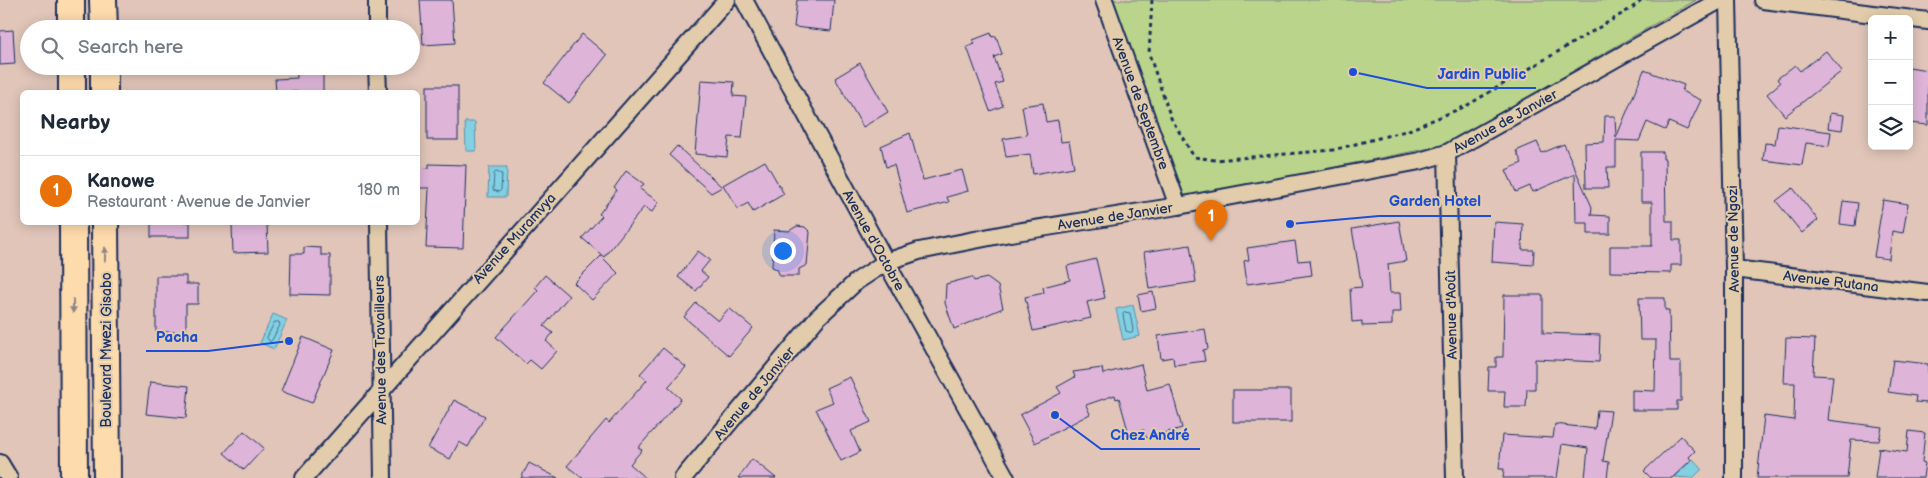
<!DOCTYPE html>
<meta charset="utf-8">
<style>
body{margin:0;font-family:"Balsamiq Sans",sans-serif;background:#f2f2f3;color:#1f2937}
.controls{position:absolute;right:15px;top:15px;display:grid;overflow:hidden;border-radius:8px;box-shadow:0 2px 12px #0003}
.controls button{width:45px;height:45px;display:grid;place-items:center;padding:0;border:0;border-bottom:1px solid #e0e1e3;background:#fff;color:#1f2937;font:25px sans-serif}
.you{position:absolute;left:782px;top:250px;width:18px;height:18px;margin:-12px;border:4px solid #fff;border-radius:50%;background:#1a73e8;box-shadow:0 0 0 8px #1a73e833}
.badge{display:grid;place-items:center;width:32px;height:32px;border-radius:50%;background:#0f766e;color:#fff;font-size:16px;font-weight:700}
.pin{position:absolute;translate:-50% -41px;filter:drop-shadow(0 1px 2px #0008)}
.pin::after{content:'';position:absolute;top:26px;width:18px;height:15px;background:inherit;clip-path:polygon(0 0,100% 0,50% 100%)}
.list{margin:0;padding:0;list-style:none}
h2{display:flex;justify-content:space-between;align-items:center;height:65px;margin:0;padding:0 20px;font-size:21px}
h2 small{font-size:16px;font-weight:400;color:#747a83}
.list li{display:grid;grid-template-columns:32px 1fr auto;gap:15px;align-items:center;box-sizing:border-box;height:70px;padding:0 20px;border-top:1px solid #e0e1e3}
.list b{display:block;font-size:19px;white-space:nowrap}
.list p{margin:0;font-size:16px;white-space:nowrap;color:#747a83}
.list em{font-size:16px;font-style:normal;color:#747a83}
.icon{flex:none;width:28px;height:28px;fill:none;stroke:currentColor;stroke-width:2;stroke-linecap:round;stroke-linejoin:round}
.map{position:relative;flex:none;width:1928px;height:478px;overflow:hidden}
.search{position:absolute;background:#fff;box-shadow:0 2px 12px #0003;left:20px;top:20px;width:400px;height:55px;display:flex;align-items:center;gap:12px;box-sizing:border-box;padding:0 18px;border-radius:28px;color:#747a83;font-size:19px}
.panel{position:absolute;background:#fff;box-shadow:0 2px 12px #0003;left:20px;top:90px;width:400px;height:135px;border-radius:8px}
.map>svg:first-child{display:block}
.green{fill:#bad48b;stroke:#6a8274}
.water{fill:#82d0e1;stroke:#5990ad}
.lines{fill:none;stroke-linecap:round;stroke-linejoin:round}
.shore{stroke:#446f92;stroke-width:1}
.building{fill:#deb4d9;stroke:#1b2f5e}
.street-casing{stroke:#1b2f5e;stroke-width:20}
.primary-casing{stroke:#1b2f5e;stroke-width:30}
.path{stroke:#1b2f5e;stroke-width:3;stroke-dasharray:4 4;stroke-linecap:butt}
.street{stroke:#e2ccab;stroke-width:16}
.primary{stroke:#fedbac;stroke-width:26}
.oneway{fill:#8c8585}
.labels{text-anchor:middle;stroke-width:4;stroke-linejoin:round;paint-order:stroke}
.street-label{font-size:14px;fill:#1b2f5e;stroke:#e2ccab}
.leader{fill:none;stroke:#1d4ed8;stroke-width:2}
.callout-dot{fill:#1d4ed8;stroke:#e2ccab;stroke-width:2}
.callout-label{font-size:15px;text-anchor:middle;font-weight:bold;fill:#1d4ed8;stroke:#e2ccab;stroke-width:4;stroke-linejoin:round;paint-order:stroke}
</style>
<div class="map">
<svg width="1928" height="478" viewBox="0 0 1928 478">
<rect width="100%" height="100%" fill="#e1c5b9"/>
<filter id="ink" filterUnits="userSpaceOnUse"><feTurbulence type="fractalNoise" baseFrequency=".02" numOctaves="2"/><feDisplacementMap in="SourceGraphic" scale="10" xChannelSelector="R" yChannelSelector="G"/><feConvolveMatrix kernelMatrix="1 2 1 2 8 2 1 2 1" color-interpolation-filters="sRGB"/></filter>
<g filter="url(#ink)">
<polygon class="green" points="1109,0 1696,0 1445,145 1180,198"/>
<g class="water">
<polygon points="465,122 475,122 476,151 466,151"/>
<polygon points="489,167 507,167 506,197 488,197"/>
<polygon points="1133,305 1140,336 1123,340 1116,309"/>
<polygon points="273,314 287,320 274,349 260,343"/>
<polygon points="1693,459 1702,469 1693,478 1674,477"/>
</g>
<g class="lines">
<g class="shore">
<polygon points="496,172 502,174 501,190 499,192 493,190 494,174"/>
<polygon points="1125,312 1130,313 1133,330 1132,333 1126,331 1123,315"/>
<polygon points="275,322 279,322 280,325 272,340 270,342 267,338"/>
</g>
</g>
<g class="building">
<polygon points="420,0 452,0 455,43 423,45"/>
<polygon points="797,0 834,0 831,31 794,27"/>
<polygon points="13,30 15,64 0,65 0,31"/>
<polygon points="991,33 992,37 996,36 1002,54 994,57 1003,82 995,84 1003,106 990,111 967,47 975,44 973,40"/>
<polygon points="582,34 607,55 569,103 544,83"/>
<polygon points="1826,51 1842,71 1785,116 1767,94 1780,83 1777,79 1795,65 1800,71"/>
<polygon points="860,63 888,112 863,127 835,78"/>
<polygon points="296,66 323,66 323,92 276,92 275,79 297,78"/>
<polygon points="1909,67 1928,70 1928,125 1909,123"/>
<polygon points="1644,70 1684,85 1682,91 1701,100 1687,130 1669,122 1665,130 1647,122 1639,141 1616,140 1616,167 1607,167 1608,188 1586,188 1585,143 1604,142 1605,116 1615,116 1616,138"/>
<polygon points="701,80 734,82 733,96 746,97 742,138 729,137 727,157 695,154"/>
<rect x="427" y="86" width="31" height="54"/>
<polygon points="1043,103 1046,122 1058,120 1061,142 1069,141 1074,167 1033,174 1030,154 1006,157 1003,139 1027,135 1022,106"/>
<polygon points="1830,113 1844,115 1842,130 1828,128"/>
<polygon points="1778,125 1831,132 1829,146 1806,143 1802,165 1763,160 1765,143 1775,144"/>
<polygon points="910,133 923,180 962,170 968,191 947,197 949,202 907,213 894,165 886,167 881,146"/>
<polygon points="1537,142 1542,153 1564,144 1592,207 1591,215 1610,216 1610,234 1588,234 1588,223 1576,223 1575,174 1533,192 1530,186 1516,192 1506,170 1522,163 1516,151"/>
<polygon points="677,146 722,187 711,193 669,155"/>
<polygon points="1641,152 1663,152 1663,159 1665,159 1666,221 1673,221 1673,240 1681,240 1681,265 1671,265 1671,273 1610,272 1610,246 1652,246 1652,202 1641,202"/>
<polygon points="765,161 784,194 753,212 748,203 738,209 723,185"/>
<polygon points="429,164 466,165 463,248 426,247 429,188 418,188 418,167 429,168"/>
<polygon points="626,171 644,184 640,189 659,202 652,212 644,207 604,257 582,238 602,216 599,214 617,190 614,188"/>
<polygon points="1793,188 1818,220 1802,233 1776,201"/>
<polygon points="1883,200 1908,204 1903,233 1892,231 1889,259 1874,257"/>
<polygon points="1843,201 1858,203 1855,226 1840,224"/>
<polygon points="1399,221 1406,261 1388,264 1390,293 1400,293 1401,312 1392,312 1392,325 1362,326 1362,321 1352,322 1350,288 1362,287 1352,229"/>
<rect x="151" y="222" width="39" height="15"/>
<polygon points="1494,222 1523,224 1522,250 1534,250 1533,265 1492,262"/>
<polygon points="267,224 268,252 233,253 232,225"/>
<polygon points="797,226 805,227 810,232 807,265 799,269 799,276 780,276 777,269 772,267 774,230 789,231"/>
<polygon points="1295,241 1298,261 1310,260 1312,275 1247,284 1244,261 1249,260 1247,248"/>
<polygon points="1190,245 1196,282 1149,289 1144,252"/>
<polygon points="304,247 321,248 321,255 330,255 330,295 290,294 291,254 304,254"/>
<polygon points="698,251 710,260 701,271 708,277 696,291 678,277"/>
<polygon points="601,256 618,273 592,300 574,283"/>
<polygon points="1096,259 1105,298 1087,302 1091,318 1033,331 1025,297 1044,293 1043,287 1070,280 1067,266"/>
<polygon points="545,275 569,296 544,326 553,333 546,341 557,351 541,369 530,360 526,364 496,337 538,290 535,287"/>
<polygon points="156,276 186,276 186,284 198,284 198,304 186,304 186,332 156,332"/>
<polygon points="972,277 974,281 987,278 998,286 1003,308 954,329 945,303 946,284"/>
<polygon points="1153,292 1156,308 1141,311 1138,295"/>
<polygon points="1504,295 1543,295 1543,333 1600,335 1599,362 1535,359 1535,389 1527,389 1526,407 1504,407 1505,391 1488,391 1489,367 1496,367 1496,357 1503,357"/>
<polygon points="1639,298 1665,298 1665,310 1669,310 1670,362 1681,362 1681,401 1677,401 1677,410 1632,410 1632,390 1655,391 1656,340 1640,340"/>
<polygon points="696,303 718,321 729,308 753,328 729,356 684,317"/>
<polygon points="1205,329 1208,349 1203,350 1205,361 1174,365 1173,357 1161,359 1158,336"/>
<polygon points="303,337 334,350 312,403 281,391"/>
<polygon points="1786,338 1815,339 1813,375 1833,376 1828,420 1882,427 1879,441 1851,440 1847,478 1757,478 1764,416 1794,420 1795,383 1784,383"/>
<polygon points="663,348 686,367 668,387 681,399 638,448 642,450 630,464 646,478 582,478 567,466 606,420 609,423 647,380 640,374"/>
<polygon points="1893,360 1928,364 1928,403 1915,402 1916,396 1888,392"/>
<polygon points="1141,364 1147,390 1170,384 1182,428 1146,438 1144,430 1129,434 1119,398 1116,399 1115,395 1086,405 1090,414 1035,443 1020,415 1061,393 1057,387 1075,377 1073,372 1102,368 1103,374"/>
<polygon points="850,377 871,422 851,431 860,452 841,461 816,409 833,402 826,388"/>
<polygon points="150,382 189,386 186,418 146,414"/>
<rect x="1233" y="390" width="58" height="32"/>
<polygon points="454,400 485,416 468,447 459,442 450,459 428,448"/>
<polygon points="1597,410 1611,411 1603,461 1609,462 1607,478 1585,478 1588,448 1562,444 1557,478 1503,478 1504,469 1499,469 1502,435 1553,438 1555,424 1595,429"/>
<polygon points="244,431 264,448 244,470 224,453"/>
<polygon points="1909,431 1925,433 1922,462 1925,463 1923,478 1875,478 1879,448 1907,452"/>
<polygon points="1681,436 1695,451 1689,457 1691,460 1672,478 1651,478 1644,471"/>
<polygon points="752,459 776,478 738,478"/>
<polygon points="529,463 558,478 521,478"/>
</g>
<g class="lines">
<g class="street-casing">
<g id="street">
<polyline points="377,0 377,29"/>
<polyline points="744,0 886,262 1006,478"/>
<polyline points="1104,0 1178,206"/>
<polyline points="1728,0 1734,269 1734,478"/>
<polyline points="1763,0 1928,21"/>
<polyline points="377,66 378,92"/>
<polyline points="1447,153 1455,478"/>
<polyline points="379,222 383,478"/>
<polyline points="1734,269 1928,293"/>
<polyline points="0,463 9,478"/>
<polyline points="304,478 727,0"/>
<polyline points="683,478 817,318 857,281 886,262 919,251 1010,233 1178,206 1420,161 1447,153 1720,0"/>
</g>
</g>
<g class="primary-casing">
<g id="primary">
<polyline points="71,0 71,29"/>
<polyline points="103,0 104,29"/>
<polyline points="72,66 72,92"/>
<polyline points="104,66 104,92"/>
<polyline points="73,222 74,478"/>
<polyline points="105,222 107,478"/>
</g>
</g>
<polyline class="path" points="1152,0 1149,54 1171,118 1194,157 1215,160 1333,150 1409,130 1466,106 1632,8 1641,0"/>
<use href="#street" class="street"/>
<use href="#primary" class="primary"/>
</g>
<defs><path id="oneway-solid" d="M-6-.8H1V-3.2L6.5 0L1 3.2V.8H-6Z" transform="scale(1.25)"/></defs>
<g class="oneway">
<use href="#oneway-solid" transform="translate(105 254) rotate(-90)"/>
<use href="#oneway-solid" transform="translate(73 306) rotate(90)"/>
</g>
</g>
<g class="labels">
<g class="street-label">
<text transform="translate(1141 103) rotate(70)" y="5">Avenue de Septembre</text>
<text transform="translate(1505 121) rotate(-29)" y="5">Avenue de Janvier</text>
<text transform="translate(1115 216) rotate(-9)" y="5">Avenue de Janvier</text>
<text transform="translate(514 238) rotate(-48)" y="5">Avenue Muramvya</text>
<text transform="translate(1733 239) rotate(-91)" y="5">Avenue de Ngozi</text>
<text transform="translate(874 240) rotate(61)" y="5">Avenue d'Octobre</text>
<text transform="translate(1831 281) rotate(7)" y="5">Avenue Rutana</text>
<text transform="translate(1451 315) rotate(-91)" y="5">Avenue d'Août</text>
<text transform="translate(106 350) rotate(-90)" y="5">Boulevard Mwezi Gisabo</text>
<text transform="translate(380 350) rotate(-91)" y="5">Avenue des Travailleurs</text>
<text transform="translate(754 393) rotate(-50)" y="5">Avenue de Janvier</text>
</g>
</g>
<path class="leader" d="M1353 72L1427 88H1536M1290 224L1379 216H1491M289 341L208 351H146M1055 415L1101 449H1200"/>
<g class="callout-dot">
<circle cx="1353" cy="72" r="5"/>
<circle cx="1290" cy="224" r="5"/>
<circle cx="289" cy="341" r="5"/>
<circle cx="1055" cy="415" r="5"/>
</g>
<g class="callout-label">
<text x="1482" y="79">Jardin Public</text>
<text x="1435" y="206">Garden Hotel</text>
<text x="177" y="342">Pacha</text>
<text x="1150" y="440">Chez André</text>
</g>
</svg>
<div class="controls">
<button>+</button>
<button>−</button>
<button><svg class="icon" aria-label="layers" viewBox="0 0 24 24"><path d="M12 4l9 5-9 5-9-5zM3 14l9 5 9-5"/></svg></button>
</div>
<div class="you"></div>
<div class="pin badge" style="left:1211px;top:241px;background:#e8710a">1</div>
<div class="search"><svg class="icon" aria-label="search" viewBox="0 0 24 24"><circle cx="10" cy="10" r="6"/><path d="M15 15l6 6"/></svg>Search here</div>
<section class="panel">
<h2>Nearby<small></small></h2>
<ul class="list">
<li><span class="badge" style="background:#e8710a">1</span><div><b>Kanowe</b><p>Restaurant · Avenue de Janvier</p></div><em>180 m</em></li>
</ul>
</section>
</div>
